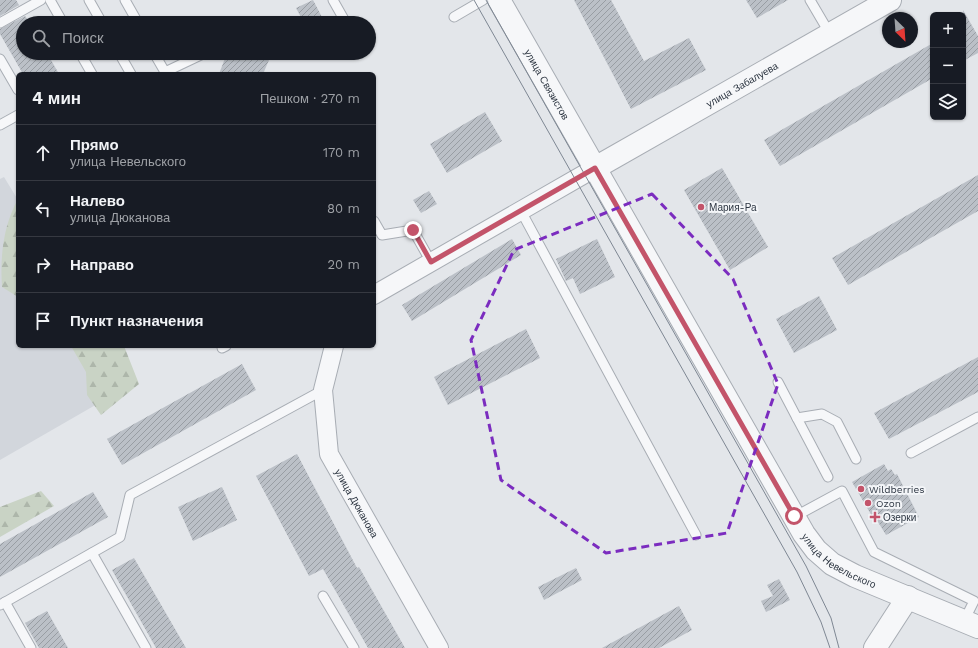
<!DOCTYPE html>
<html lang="ru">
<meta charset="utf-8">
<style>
body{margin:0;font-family:"Work Sans",sans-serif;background:#242831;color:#f1f3f6}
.controls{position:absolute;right:12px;top:12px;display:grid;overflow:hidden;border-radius:6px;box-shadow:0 1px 3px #0004}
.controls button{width:36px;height:36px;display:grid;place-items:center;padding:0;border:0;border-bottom:1px solid #363941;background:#171b24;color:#f1f3f6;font:20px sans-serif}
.compass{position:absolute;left:882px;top:12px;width:36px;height:36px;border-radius:50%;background:#171b24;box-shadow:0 1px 3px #0004;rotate:155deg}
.stop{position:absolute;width:12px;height:12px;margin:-9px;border:3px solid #c3546a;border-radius:50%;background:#fff}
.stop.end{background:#c3546a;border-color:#fff;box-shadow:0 1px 4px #0008}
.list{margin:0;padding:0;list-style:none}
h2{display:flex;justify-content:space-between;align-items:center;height:52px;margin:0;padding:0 16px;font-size:17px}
h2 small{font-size:13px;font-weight:400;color:#9ea1a6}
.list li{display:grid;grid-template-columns:26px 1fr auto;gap:12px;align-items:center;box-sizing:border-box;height:56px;padding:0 16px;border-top:1px solid #363941}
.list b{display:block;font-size:15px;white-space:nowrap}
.list p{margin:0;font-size:13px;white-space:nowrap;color:#9ea1a6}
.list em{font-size:13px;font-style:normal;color:#9ea1a6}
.icon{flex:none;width:22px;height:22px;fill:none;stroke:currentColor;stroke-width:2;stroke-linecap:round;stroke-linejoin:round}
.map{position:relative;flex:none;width:978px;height:648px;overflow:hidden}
.search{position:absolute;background:#171b24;box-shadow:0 1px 3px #0004;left:16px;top:16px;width:360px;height:44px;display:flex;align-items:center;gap:10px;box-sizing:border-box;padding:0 14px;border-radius:22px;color:#9ea1a6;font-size:15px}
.panel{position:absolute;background:#171b24;box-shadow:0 1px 3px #0004;left:16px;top:72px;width:360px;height:276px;border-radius:6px}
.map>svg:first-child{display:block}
.built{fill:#d2d6dc}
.forest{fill:url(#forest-firs)}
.building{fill:url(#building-hatch)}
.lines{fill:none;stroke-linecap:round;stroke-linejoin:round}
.service-casing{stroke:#a8adb4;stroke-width:11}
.minor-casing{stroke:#a8adb4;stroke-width:20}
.tertiary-casing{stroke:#a8adb4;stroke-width:24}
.service{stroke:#f6f7f9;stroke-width:9}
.minor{stroke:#f6f7f9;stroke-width:18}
.tertiary{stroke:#f6f7f9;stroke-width:22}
.tram{stroke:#7e8793;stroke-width:1}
.route{stroke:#c3546a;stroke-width:5}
.marked{fill:none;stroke:#7b2cbf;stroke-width:3;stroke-dasharray:8 5;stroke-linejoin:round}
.poi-dot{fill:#c3546a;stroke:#f3f5f8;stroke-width:1.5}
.labels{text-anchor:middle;stroke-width:4;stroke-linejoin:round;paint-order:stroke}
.street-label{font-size:10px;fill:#2c3541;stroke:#f3f5f8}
.poi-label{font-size:10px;fill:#2c3541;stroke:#f3f5f8;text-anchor:start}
</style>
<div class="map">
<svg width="978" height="648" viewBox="0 0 978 648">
<defs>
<pattern id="forest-firs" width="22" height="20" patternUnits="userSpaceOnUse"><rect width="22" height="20" fill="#c9d3c5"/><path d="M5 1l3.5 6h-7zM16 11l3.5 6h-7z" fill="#adb6aa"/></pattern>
<pattern id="building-hatch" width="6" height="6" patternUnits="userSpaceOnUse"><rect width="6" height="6" fill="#bbc0c7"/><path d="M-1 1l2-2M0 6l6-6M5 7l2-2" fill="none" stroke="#989da3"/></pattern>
</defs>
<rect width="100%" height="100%" fill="#e3e6ea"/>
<polygon class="built" points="4,177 18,200 18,346 89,346 118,392 0,460 0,179"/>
<g class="forest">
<path d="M18 199V297L2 287C0 256 3 226 18 199Z"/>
<polygon points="71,346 124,346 139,384 101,415 87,395 86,372"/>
<polygon points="41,491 54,506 0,537 0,507"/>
</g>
<g class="building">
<polygon points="0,0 16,0 19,5 0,16"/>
<polygon points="313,0 323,19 316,23 304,23 296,8"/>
<polygon points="574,0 611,0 644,61 689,38 706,70 631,109"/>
<polygon points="746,0 788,0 757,18"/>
<polygon points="963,10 978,36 978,53 963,61"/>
<polygon points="25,16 30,23 23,23 23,53 47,53 59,74 23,74 0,34 0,29"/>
<polygon points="933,43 933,78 780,166 764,140"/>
<polygon points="227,53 272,53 263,74 219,74"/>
<polygon points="485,112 502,141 447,173 430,144"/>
<polygon points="722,168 768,247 730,270 684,190"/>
<polygon points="978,175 978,211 848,285 832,258"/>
<polygon points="429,191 437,204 421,213 413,200"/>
<polygon points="512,239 521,255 412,321 402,305"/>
<polygon points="597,239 615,277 580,294 573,278 566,281 556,259"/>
<polygon points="819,296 837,330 794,353 776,319"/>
<polygon points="526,329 540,358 448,405 434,377"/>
<polygon points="978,357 978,392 889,439 874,413"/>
<polygon points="242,364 256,390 122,465 107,439"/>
<polygon points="297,454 357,568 359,567 405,648 368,648 323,569 309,576 256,476"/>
<polygon points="884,464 888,471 891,469 895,475 897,474 919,517 886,535 878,522 876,523 852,482"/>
<polygon points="222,487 237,520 193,541 178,507"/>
<polygon points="93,492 108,517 0,577 0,544"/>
<polygon points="134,558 186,648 156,648 112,570"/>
<polygon points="576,568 582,580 544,600 538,587"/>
<polygon points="779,579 790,600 766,612 761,601 773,596 767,585"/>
<polygon points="679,606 692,630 659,648 602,648"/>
<polygon points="47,611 68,648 39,648 25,623"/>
</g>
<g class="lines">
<g class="service-casing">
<g id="service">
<polyline points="50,0 63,23"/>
<polyline points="89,0 102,23"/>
<polyline points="125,0 138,23"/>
<polyline points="333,0 346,23"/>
<polyline points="810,0 830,34"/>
<polyline points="454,17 483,0"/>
<polyline points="0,23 41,0"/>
<polyline points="80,53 92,74"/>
<polyline points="119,53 131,74"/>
<polyline points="154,53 165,72 205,53"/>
<polyline points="0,59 18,90"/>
<polyline points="0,125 18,115"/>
<polyline points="521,211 696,535"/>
<polyline points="374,221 382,235 413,230 431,262"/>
<polyline points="222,348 226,346"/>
<polyline points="778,382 828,477"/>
<polyline points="797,418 822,414 837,422 856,459"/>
<polyline points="911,453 978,417"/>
<polyline points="794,517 842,491 874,552 974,601 964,621"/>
<polyline points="92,553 146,648"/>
<polyline points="323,596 354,648"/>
<polyline points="5,602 31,648"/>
<polyline points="0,605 120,537 130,495 323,390"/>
</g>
</g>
<g class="minor-casing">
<g id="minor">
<polyline points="374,295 595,168"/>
<path id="s1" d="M334 346 323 390 329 454 439 648"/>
</g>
</g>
<g class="tertiary-casing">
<g id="tertiary">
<path id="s2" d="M499 0 804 534 816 550 832 564 855 576 978 627"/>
<path id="s3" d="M595 168 890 0"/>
<polyline points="875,648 908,597"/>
</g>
</g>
<use href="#service" class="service"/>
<use href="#minor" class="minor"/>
<use href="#tertiary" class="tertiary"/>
<g class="tram">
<polyline points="474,0 797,572 821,622 830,648"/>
<polyline points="486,0 806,566 831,618 839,648"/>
</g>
</g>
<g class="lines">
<polyline class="route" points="413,230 431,262 595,168 794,516"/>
</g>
<path class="marked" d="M652 194 733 279 778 384 727 533 606 553 501 480 471 340 514 250Z"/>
<g class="poi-dot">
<circle cx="701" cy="207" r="4"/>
<circle cx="861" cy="489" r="4"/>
<circle cx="868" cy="503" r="4"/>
<path d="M873 511h4v4h4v4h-4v4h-4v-4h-4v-4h4z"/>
</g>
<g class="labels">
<g class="street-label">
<text dy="4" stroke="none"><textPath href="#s2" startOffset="97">улица Связистов</textPath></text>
<text dy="4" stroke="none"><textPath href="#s3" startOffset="169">улица Забалуева</textPath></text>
<text dy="4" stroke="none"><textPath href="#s1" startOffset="166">улица Дюканова</textPath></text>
<text dy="4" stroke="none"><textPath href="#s2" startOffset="660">улица Невельского</textPath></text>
</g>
<g class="poi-label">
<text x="709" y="211">Мария-Ра</text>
<text x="869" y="493">Wildberries</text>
<text x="876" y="507">Ozon</text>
<text x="883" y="521">Озерки</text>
</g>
</g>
</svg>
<div class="controls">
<button>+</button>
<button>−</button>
<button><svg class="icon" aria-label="layers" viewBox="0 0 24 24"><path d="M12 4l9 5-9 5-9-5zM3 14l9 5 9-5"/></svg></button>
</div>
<svg class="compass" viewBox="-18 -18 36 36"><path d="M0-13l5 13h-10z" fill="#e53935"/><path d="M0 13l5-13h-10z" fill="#9ea1a6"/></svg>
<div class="stop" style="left:794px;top:516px"></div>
<div class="stop end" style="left:413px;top:230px"></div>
<div class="search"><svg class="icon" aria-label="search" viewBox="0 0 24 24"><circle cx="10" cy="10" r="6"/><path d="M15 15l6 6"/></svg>Поиск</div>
<section class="panel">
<h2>4 мин<small>Пешком · 270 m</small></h2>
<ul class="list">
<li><svg class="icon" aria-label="ahead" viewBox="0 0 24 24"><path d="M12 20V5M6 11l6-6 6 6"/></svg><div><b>Прямо</b><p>улица Невельского</p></div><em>170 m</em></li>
<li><svg class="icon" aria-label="left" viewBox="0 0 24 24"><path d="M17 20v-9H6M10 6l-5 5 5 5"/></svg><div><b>Налево</b><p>улица Дюканова</p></div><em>80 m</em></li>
<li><svg class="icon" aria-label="right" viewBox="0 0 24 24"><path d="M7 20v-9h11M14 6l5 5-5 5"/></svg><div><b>Направо</b></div><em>20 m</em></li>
<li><svg class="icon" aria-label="arrive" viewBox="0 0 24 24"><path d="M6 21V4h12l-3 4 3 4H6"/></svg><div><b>Пункт назначения</b></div></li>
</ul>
</section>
</div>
